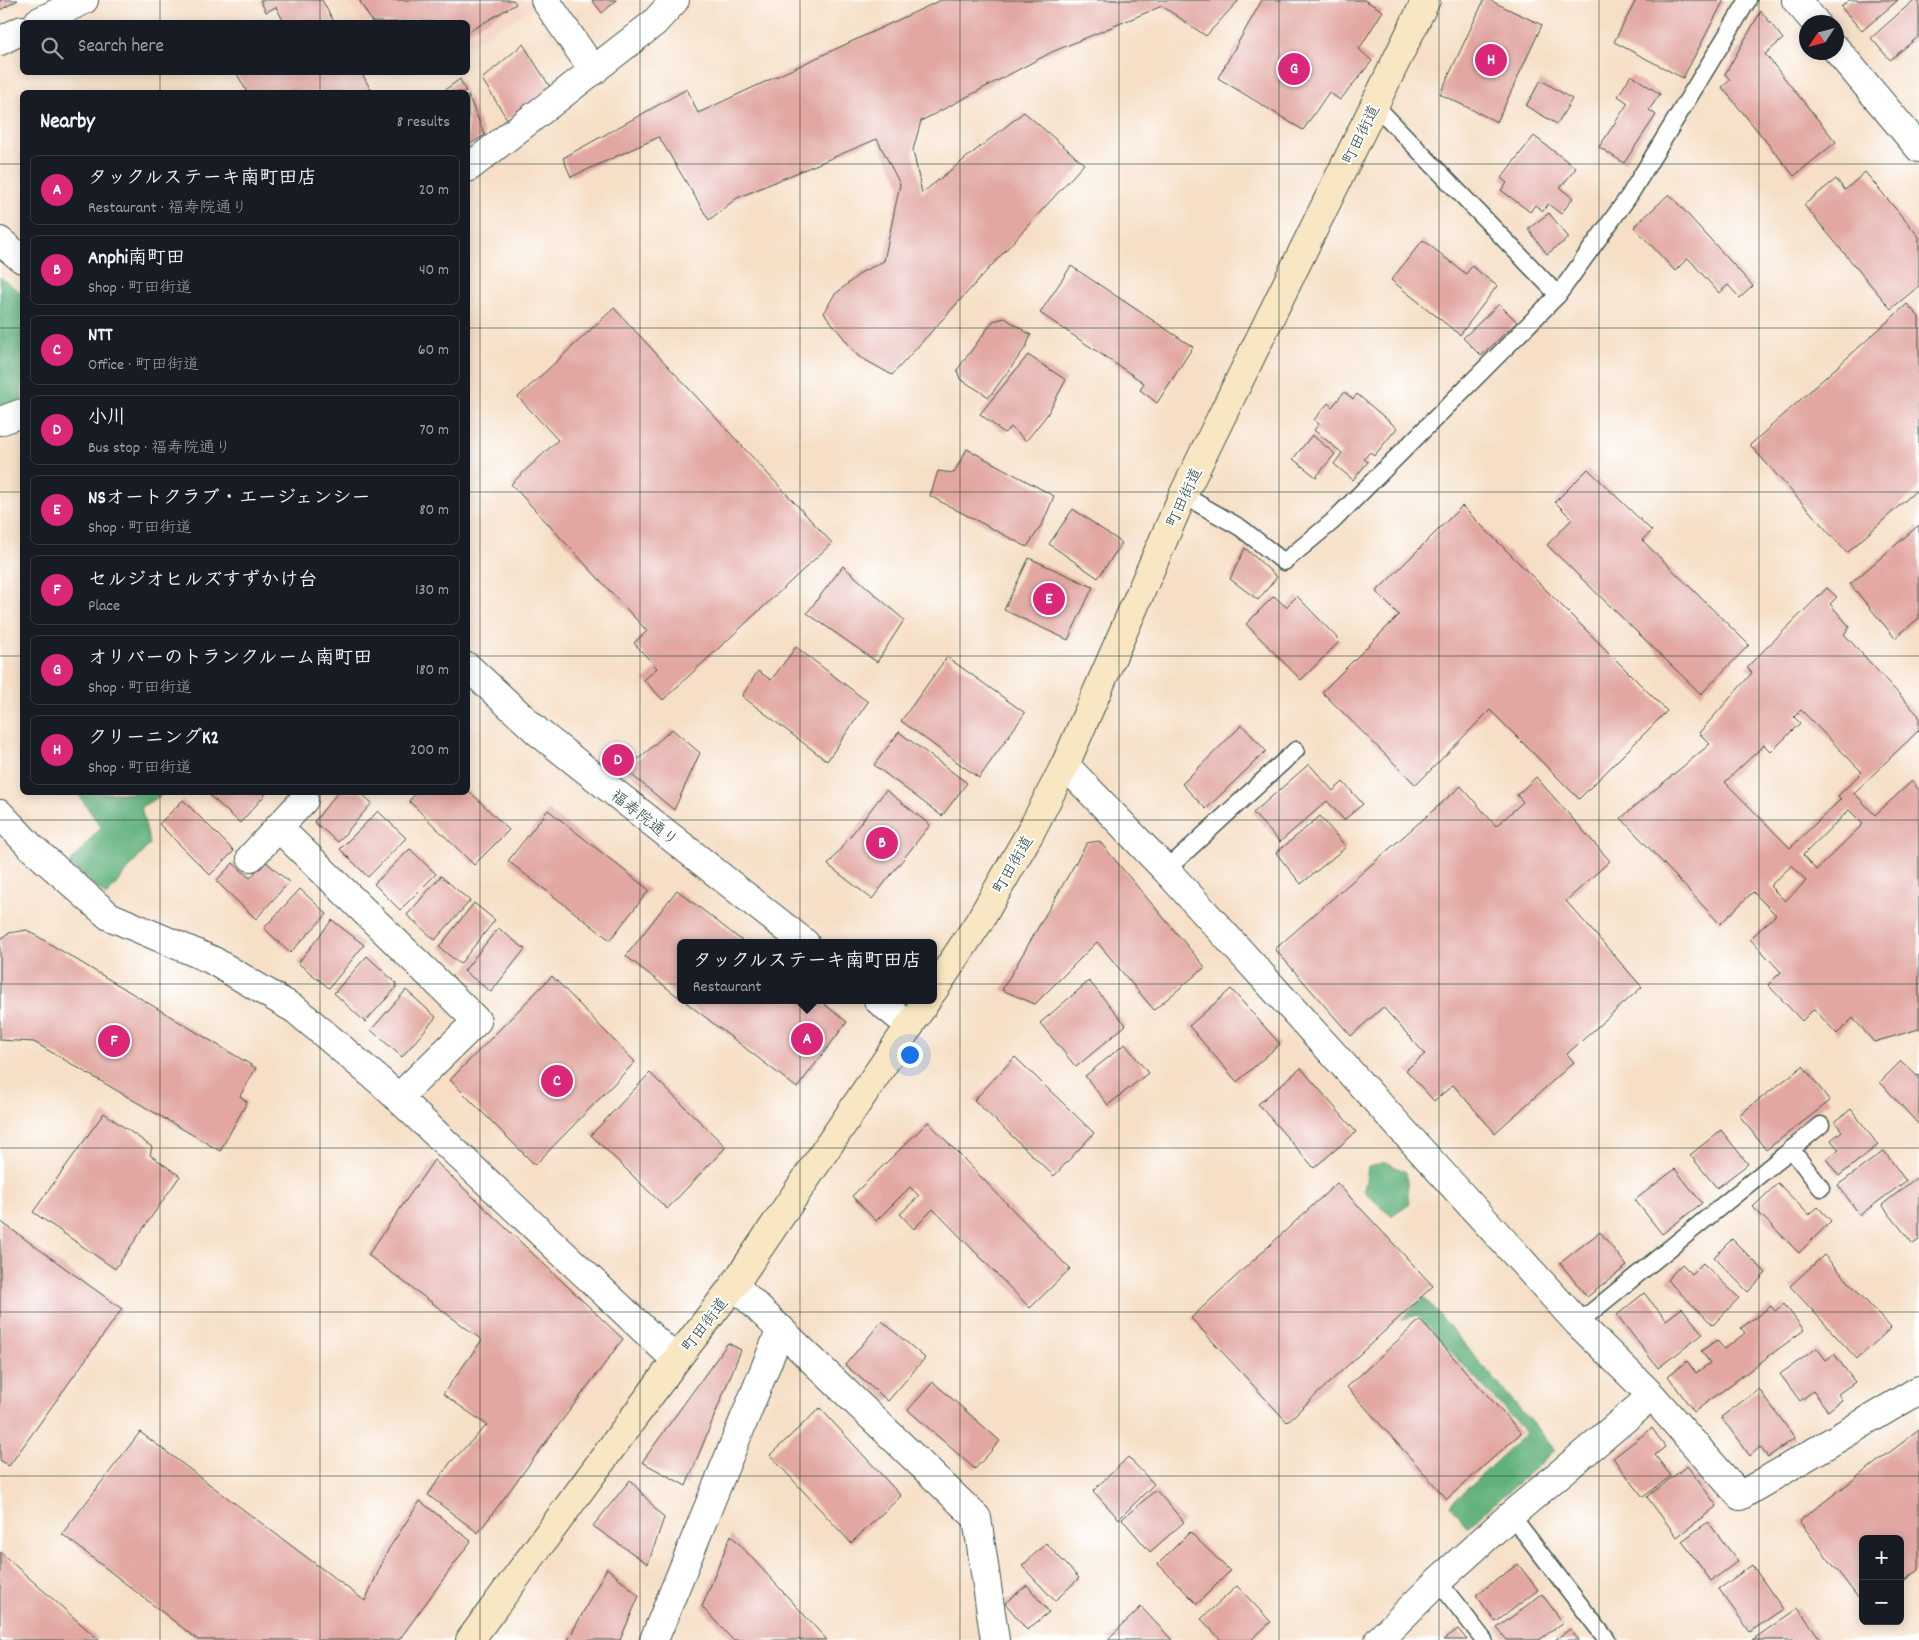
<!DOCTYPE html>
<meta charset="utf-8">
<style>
body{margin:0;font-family:Dekko,"Klee One",sans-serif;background:#20242c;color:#f1f3f6}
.controls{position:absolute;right:15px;bottom:15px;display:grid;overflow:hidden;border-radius:8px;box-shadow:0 2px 12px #0003}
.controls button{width:45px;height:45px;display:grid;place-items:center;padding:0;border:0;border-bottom:1px solid #363941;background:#171b24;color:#f1f3f6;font:25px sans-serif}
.compass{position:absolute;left:1799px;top:15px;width:45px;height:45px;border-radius:50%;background:#171b24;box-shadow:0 2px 12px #0003;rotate:234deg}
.you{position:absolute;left:909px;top:1054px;width:18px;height:18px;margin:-12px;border:4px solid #fff;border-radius:50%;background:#1a73e8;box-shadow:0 0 0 8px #1a73e833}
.badge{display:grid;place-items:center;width:32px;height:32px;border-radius:50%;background:#db2777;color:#fff;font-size:16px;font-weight:700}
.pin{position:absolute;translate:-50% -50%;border:2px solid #fff;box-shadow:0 1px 5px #0006}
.popup{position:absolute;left:677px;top:939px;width:260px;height:65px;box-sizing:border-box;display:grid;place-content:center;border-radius:8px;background:#171b24;filter:drop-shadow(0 1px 4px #0005);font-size:16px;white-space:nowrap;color:#9ea1a6}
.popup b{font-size:19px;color:#f1f3f6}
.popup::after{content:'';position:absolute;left:50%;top:100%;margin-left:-10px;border:10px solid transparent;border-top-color:#171b24}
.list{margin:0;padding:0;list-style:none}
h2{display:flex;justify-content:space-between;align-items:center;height:65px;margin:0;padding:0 20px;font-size:21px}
h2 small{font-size:16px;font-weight:400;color:#9ea1a6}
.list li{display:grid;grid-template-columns:32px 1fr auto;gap:15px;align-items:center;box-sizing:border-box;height:70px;margin:0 10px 10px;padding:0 10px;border:1px solid #363941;border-radius:8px}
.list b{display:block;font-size:19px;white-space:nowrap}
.list p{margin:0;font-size:16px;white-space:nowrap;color:#9ea1a6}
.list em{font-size:16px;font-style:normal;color:#9ea1a6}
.icon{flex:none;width:28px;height:28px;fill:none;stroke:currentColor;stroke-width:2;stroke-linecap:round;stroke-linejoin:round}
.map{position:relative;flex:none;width:1919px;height:1640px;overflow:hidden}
.search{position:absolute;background:#171b24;box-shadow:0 2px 12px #0003;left:20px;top:20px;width:450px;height:55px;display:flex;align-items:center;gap:12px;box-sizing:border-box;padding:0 18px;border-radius:8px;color:#9ea1a6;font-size:19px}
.panel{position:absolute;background:#171b24;box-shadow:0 2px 12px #0003;left:20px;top:90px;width:450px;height:705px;border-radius:8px}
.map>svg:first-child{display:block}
.built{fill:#f5d2c2}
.forest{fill:#60b07b;stroke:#407658}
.building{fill:#e2a7a2;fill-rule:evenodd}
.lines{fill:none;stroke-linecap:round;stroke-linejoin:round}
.service-casing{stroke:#3f554a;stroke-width:19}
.minor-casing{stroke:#3f554a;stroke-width:30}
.tertiary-casing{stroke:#3f554a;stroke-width:30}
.secondary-casing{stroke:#3f554a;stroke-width:30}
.service{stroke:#fff;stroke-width:16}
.minor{stroke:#fff;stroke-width:28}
.tertiary{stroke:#fff;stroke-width:28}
.secondary{stroke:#f9e7c3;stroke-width:28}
.grid{fill:none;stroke:#1f3d34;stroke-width:1;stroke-opacity:0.55}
.labels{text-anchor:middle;stroke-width:4;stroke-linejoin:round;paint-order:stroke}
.street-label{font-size:16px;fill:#1f3d34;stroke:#fff}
</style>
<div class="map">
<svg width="1919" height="1640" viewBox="0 0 1919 1640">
<rect width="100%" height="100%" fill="#fff"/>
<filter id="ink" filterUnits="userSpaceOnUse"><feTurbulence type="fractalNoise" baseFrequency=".02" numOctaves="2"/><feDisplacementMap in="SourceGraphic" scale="10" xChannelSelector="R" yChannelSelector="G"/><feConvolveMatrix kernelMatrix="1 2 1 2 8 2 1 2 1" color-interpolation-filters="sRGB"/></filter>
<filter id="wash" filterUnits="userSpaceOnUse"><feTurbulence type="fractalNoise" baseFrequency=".0096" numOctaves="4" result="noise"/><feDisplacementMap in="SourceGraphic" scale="20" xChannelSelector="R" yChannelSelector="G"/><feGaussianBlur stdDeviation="1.12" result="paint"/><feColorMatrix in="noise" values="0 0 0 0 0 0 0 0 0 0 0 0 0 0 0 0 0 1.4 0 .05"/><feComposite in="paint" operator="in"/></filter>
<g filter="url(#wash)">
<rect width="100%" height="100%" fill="#f6dfc6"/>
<polygon class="built" points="348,0 532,0 537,6 468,46 468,22 361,22"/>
<g class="forest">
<polygon points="0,277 22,294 22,400 0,408"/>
<polygon points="77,793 165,793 141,807 150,844 106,896 69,864 101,827"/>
<polygon points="1386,1162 1406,1172 1409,1204 1391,1216 1364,1191 1368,1167"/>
<polygon points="1424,1297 1555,1450 1467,1528 1450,1505 1526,1433 1417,1315 1399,1321"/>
</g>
<g id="blocks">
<g class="building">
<polygon points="0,0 18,0 0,10"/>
<polygon points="260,0 322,0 334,22 284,22 276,7 266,12"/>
<polygon points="359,0 513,0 516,4 468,32 468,22 372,22"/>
<polygon points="592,0 617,0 602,13"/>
<polygon points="941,0 1239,0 1206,36 1162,6 1052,52 921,121 913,150 922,193 1024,112 1084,164 892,375 858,356 824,313 834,295 862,272 884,261 900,184 877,139 737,198 709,220 659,137 571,177 563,158 687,89 698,113"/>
<polygon points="1262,0 1364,0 1383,11 1359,49 1372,61 1340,100 1329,92 1303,130 1218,78"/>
<polygon points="1484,0 1489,0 1542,25 1497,122 1440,94"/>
<polygon points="1636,0 1724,0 1683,78 1614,42"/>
<polygon points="1849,0 1898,0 1862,31 1841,7"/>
<polygon points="1914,0 1919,1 1919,36 1890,60 1871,38"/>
<polygon points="1761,11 1783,39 1765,54 1836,142 1794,176 1722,87 1730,80 1725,74"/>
<polygon points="523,44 550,87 507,119 482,79"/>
<polygon points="236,72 361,72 371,90 366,92 247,92"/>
<polygon points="1631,75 1660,94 1649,110 1656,115 1624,163 1599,147 1628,103 1618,96"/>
<polygon points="460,79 466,92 442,92"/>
<polygon points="1541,80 1572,99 1557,124 1526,106"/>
<polygon points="468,95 485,135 468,145"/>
<polygon points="1534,136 1576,168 1560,188 1573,198 1561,214 1548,204 1543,211 1535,205 1530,212 1501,190 1507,183 1501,178"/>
<polygon points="1865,172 1919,237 1919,286 1891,309 1804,205 1836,179 1845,190"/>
<polygon points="1669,194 1753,286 1740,298 1728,285 1719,293 1688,258 1675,271 1634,227"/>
<polygon points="1549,213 1569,238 1547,254 1528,229"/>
<polygon points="1423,240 1466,274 1472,266 1497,286 1460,335 1391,280"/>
<polygon points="1071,266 1193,347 1157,403 1140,390 1144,383 1040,313"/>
<polygon points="1499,304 1517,322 1481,356 1463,338"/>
<polygon points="1907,304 1919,317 1919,488 1847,553 1750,445"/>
<polygon points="614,308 832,543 663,700 644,680 657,668 634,643 647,631 511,484 558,440 518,397"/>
<polygon points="1005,318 1031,335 1026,347 989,397 960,379 957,370 993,321"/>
<polygon points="1028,355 1066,380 1047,415 1026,441 1011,427 1004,433 980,414"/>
<polygon points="1344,392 1353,399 1357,394 1397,428 1374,456 1370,452 1364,459 1368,462 1353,480 1334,464 1342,453 1314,430 1319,424 1314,420 1328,403 1332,407"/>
<polygon points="1312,435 1335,454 1316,477 1293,459"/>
<polygon points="967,449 1054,496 1043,523 1027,547 930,496 938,471 954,473"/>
<polygon points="1588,469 1652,531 1642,540 1749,645 1701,694 1547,545 1572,519 1555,502"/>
<polygon points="1462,506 1667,711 1579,799 1490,710 1416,785 1322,692 1399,615 1376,592"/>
<polygon points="1073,509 1122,543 1098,578 1049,544"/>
<polygon points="1919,525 1919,618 1895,638 1850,584"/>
<polygon points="1245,548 1277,577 1258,600 1230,579"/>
<polygon points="1029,558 1093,587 1068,640 1004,610"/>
<polygon points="843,566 904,620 877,662 807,613"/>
<path d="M1827 588 1837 597 1830 604 1850 627 1844 634 1919 716V730L1854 793 1875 815 1912 781 1919 790V1029L1874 1042 1853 1018 1837 1034 1814 1009 1802 1021 1768 985 1781 972 1750 939 1776 915 1753 892 1720 924 1621 818 1710 744 1699 733 1752 673 1747 667ZM1801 710 1862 772 1838 796 1841 799 1790 848 1725 782 1764 745 1771 752 1800 723 1794 717ZM1849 810 1863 824 1816 870 1803 855ZM1792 865 1806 881 1785 901 1770 886Z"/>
<polygon points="1274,596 1286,607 1297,596 1340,641 1301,680 1246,624"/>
<polygon points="796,647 868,702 827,761 742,696 758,671 771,680"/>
<polygon points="947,657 1025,713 979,778 901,721"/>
<polygon points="1242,725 1266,751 1206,809 1182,784"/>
<polygon points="672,729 700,753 674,810 626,770"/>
<polygon points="899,732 967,783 942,816 874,765"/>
<polygon points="1309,764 1333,791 1343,782 1363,804 1344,820 1327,801 1280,842 1253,813"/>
<polygon points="1536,777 1610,861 1566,901 1642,987 1567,1054 1574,1062 1495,1133 1453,1085 1434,1101 1406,1070 1425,1054 1383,1007 1351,1036 1275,949 1461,786 1496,826 1523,802 1517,795"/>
<polygon points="468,790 509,830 474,865 409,801 417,792 468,792"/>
<polygon points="886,790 930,825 872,899 828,865"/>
<polygon points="206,792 262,792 265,795 240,823"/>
<polygon points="338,792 360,792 372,803 338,842 314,822"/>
<polygon points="183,800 234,851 210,875 159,824"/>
<polygon points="548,810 649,890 610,940 508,861"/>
<polygon points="378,811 406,838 368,877 340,849"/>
<polygon points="1320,816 1346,847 1301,884 1276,853"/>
<polygon points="1099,841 1205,967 1154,1010 1097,942 1035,1004 1002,990 1087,843"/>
<polygon points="410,849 436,874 400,910 374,884"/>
<polygon points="265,861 289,882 256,919 216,881 233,863 250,878"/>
<polygon points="441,876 470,901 435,940 407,915"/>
<polygon points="300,889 327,914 290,953 264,928"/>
<polygon points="677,890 745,943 681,943 681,999 626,956"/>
<polygon points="474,903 495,920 460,964 439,947"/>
<polygon points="332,920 364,945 329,988 298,963"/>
<polygon points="498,928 525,949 491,992 464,971"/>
<polygon points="27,930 256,1068 240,1096 247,1102 220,1151 34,1042 0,1040 0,939 9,933"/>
<polygon points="367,956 396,983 396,988 365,1022 334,993"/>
<polygon points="552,976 635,1062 535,1165 450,1080"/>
<polygon points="1089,981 1126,1025 1076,1067 1040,1023"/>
<polygon points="1231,989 1280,1044 1237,1082 1189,1026"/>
<polygon points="406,990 436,1017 402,1057 371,1030"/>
<polygon points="683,1000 819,1000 847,1022 797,1088"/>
<polygon points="1125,1044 1148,1073 1108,1105 1085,1076"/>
<polygon points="1015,1057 1094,1133 1054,1176 974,1100"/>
<polygon points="1901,1061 1917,1076 1919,1075 1919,1125 1880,1082"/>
<polygon points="1803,1066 1830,1101 1766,1150 1739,1115"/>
<polygon points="1301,1068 1356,1132 1314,1168 1258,1104"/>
<polygon points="650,1073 726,1147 667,1209 591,1135"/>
<polygon points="1851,1109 1878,1145 1839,1176 1826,1159 1839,1150 1831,1140 1842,1131 1835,1122"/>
<polygon points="104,1113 152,1147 150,1155 180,1176 115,1269 33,1212"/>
<polygon points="928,1122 1070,1269 1030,1308 933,1209 914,1229 900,1214 919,1196 910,1187 876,1221 852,1196"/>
<polygon points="1721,1130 1748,1164 1717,1188 1690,1155"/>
<polygon points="1884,1151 1906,1181 1860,1215 1838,1185"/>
<polygon points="434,1160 623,1339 478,1533 428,1495 450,1463 487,1425 443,1394 482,1340 368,1255"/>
<polygon points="1675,1169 1702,1203 1662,1234 1635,1200"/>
<polygon points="1916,1178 1919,1182 1919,1240 1913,1244 1882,1205"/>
<polygon points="1337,1183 1433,1286 1287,1422 1191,1318"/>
<polygon points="1778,1183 1809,1215 1818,1207 1831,1221 1799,1253 1753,1207"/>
<polygon points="0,1221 122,1309 9,1466 0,1460"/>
<polygon points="1600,1232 1627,1266 1587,1297 1560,1263"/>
<polygon points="1732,1239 1766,1273 1748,1292 1714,1257"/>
<polygon points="1824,1255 1891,1328 1857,1359 1790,1286"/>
<polygon points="1703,1263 1739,1298 1713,1325 1667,1280 1682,1264 1692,1274"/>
<polygon points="1644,1293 1666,1320 1682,1308 1703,1334 1658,1368 1617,1315"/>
<polygon points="1784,1304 1804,1330 1694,1412 1668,1376 1687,1361 1696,1373 1710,1363 1701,1351 1717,1340 1724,1349 1745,1333 1741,1328 1771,1306 1775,1311"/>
<polygon points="1420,1320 1521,1433 1447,1499 1347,1387"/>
<polygon points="882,1321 925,1358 888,1401 845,1365"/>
<polygon points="728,1343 741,1350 686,1486 642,1462"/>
<polygon points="1817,1348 1826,1360 1834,1354 1855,1382 1838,1394 1842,1400 1828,1411 1813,1391 1800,1401 1780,1374"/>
<polygon points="933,1382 1000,1441 975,1469 908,1410"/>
<polygon points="1759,1389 1795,1438 1768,1457 1760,1447 1750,1456 1721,1417"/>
<polygon points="820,1408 901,1496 851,1543 770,1455"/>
<polygon points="1652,1428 1665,1447 1655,1455 1671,1476 1643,1497 1613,1458"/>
<polygon points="1919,1430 1919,1570 1900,1584 1900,1539 1863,1539 1863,1604 1799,1521"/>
<polygon points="140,1432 365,1601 388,1550 420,1501 471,1541 399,1640 198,1640 62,1534"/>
<polygon points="1128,1457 1154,1484 1119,1519 1093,1491"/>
<polygon points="1687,1466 1717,1506 1677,1537 1647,1497"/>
<polygon points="630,1480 664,1518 648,1564 593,1526"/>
<polygon points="1156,1490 1184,1522 1150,1552 1122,1519"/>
<polygon points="1708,1522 1738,1561 1711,1581 1682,1541"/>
<polygon points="1190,1532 1230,1571 1197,1604 1158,1564"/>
<polygon points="731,1535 827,1640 733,1640 702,1607"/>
<polygon points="1046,1543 1079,1578 1055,1601 1022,1566"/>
<polygon points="0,1552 99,1640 0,1640"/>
<polygon points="1518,1564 1538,1590 1496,1622 1476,1595"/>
<polygon points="1752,1565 1783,1609 1750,1632 1719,1589"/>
<polygon points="607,1568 639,1596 620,1640 568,1640"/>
<polygon points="1027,1585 1049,1612 1027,1630 1005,1603"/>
<polygon points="1237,1586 1271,1622 1251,1640 1221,1640 1201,1619"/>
<polygon points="1542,1594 1563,1623 1539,1640 1507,1640 1497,1628"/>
<polygon points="1141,1607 1172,1640 1107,1640"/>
<polygon points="1798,1608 1821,1640 1752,1640"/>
<polygon points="1458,1629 1467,1640 1443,1640"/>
<polygon points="1570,1629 1579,1640 1555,1640"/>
</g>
</g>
</g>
<g filter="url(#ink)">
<use href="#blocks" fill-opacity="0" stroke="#3f554a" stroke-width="1"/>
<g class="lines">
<g class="service-casing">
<g id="service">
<polyline points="1375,105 1558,295"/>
<polyline points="1183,495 1241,528 1284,562 1332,522 1558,295 1629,196 1748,0"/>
<polyline points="1166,870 1296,750"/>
<polyline points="1791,1149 1821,1188"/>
<polyline points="1578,1323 1821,1125"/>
<polyline points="1511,1515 1607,1640"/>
<polyline points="1438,1581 1484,1640"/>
</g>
</g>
<g class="minor-casing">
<g id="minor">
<polyline points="545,0 594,71"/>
<polyline points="38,22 84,0"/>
<polyline points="0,41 22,30"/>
<polyline points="468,168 654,23 675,0"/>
<polyline points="0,421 22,413"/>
<polyline points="1065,765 1166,870 1578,1323 1652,1396"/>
<polyline points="0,814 31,847 109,916 212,960 296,1010 381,1082 676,1360"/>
<polyline points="278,827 477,1021 398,1098"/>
<polyline points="251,857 304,800"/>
<polyline points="734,1285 977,1518 995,1640"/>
<polyline points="654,1640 781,1329"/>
<polyline points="1379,1640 1438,1581 1511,1515 1652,1396 1740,1496 1919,1390"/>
</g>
</g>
<g class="tertiary-casing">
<g id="tertiary">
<polyline points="1796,0 1815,22"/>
<polyline points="1836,49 1919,148"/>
<polyline points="0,241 22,259"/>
<polyline points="468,667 538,732 805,943"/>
<polyline points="878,1000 910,1026"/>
</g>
</g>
<g class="secondary-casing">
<g id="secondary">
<polyline points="933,991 979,922 1030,833 1065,765 1183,495 1426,0"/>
<polyline points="470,1640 676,1360 734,1285 927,1000"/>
</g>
</g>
<use href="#service" class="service"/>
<use href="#minor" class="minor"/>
<use href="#tertiary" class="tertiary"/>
<use href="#secondary" class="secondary"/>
</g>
</g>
<path class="grid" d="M160 0V22M320 0V22M480 0V1640M640 0V1640M800 0V1640M960 0V1640M1119 0V1640M1279 0V1640M1439 0V1640M1599 0V1640M1759 0V1640M160 72V92M320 72V92M0 164H22M468 164H1919M0 328H22M468 328H1919M0 492H22M468 492H1919M0 656H22M468 656H1919M160 792V1640M320 792V1640M0 820H1919M0 984H1919M0 1148H1919M0 1312H1919M0 1476H1919"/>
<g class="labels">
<g class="street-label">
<text transform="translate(1360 134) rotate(-64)" y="6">町田街道</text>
<text transform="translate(1183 497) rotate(-65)" y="6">町田街道</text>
<text transform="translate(645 817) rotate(38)" y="6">福寿院通り</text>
<text transform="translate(1012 864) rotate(-60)" y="6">町田街道</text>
<text transform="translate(704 1324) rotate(-52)" y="6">町田街道</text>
</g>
</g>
</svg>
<div class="controls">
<button>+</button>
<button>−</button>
</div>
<svg class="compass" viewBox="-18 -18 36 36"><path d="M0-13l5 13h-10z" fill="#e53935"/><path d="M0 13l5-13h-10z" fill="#9ea1a6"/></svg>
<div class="you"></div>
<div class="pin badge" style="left:807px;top:1039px">A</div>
<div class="popup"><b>タックルステーキ南町田店</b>Restaurant</div>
<div class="pin badge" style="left:882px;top:843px">B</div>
<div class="pin badge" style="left:557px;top:1081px">C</div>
<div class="pin badge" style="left:618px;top:760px">D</div>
<div class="pin badge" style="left:1049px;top:599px">E</div>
<div class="pin badge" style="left:114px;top:1041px">F</div>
<div class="pin badge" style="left:1294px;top:69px">G</div>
<div class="pin badge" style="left:1491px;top:60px">H</div>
<div class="search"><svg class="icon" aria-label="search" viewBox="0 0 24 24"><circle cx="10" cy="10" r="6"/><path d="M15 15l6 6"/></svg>Search here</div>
<section class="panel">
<h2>Nearby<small>8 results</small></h2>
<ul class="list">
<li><span class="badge">A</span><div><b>タックルステーキ南町田店</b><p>Restaurant · 福寿院通り</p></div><em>20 m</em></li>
<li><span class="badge">B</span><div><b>Anphi南町田</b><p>Shop · 町田街道</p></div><em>40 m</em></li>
<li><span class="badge">C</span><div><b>NTT</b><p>Office · 町田街道</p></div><em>60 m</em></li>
<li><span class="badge">D</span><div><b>小川</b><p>Bus stop · 福寿院通り</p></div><em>70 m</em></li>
<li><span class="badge">E</span><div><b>NSオートクラブ・エージェンシー</b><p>Shop · 町田街道</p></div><em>80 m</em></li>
<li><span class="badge">F</span><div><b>セルジオヒルズすずかけ台</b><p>Place</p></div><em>130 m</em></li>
<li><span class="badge">G</span><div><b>オリバーのトランクルーム南町田</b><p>Shop · 町田街道</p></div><em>180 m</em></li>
<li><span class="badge">H</span><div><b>クリーニングK2</b><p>Shop · 町田街道</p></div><em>200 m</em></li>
</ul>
</section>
</div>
